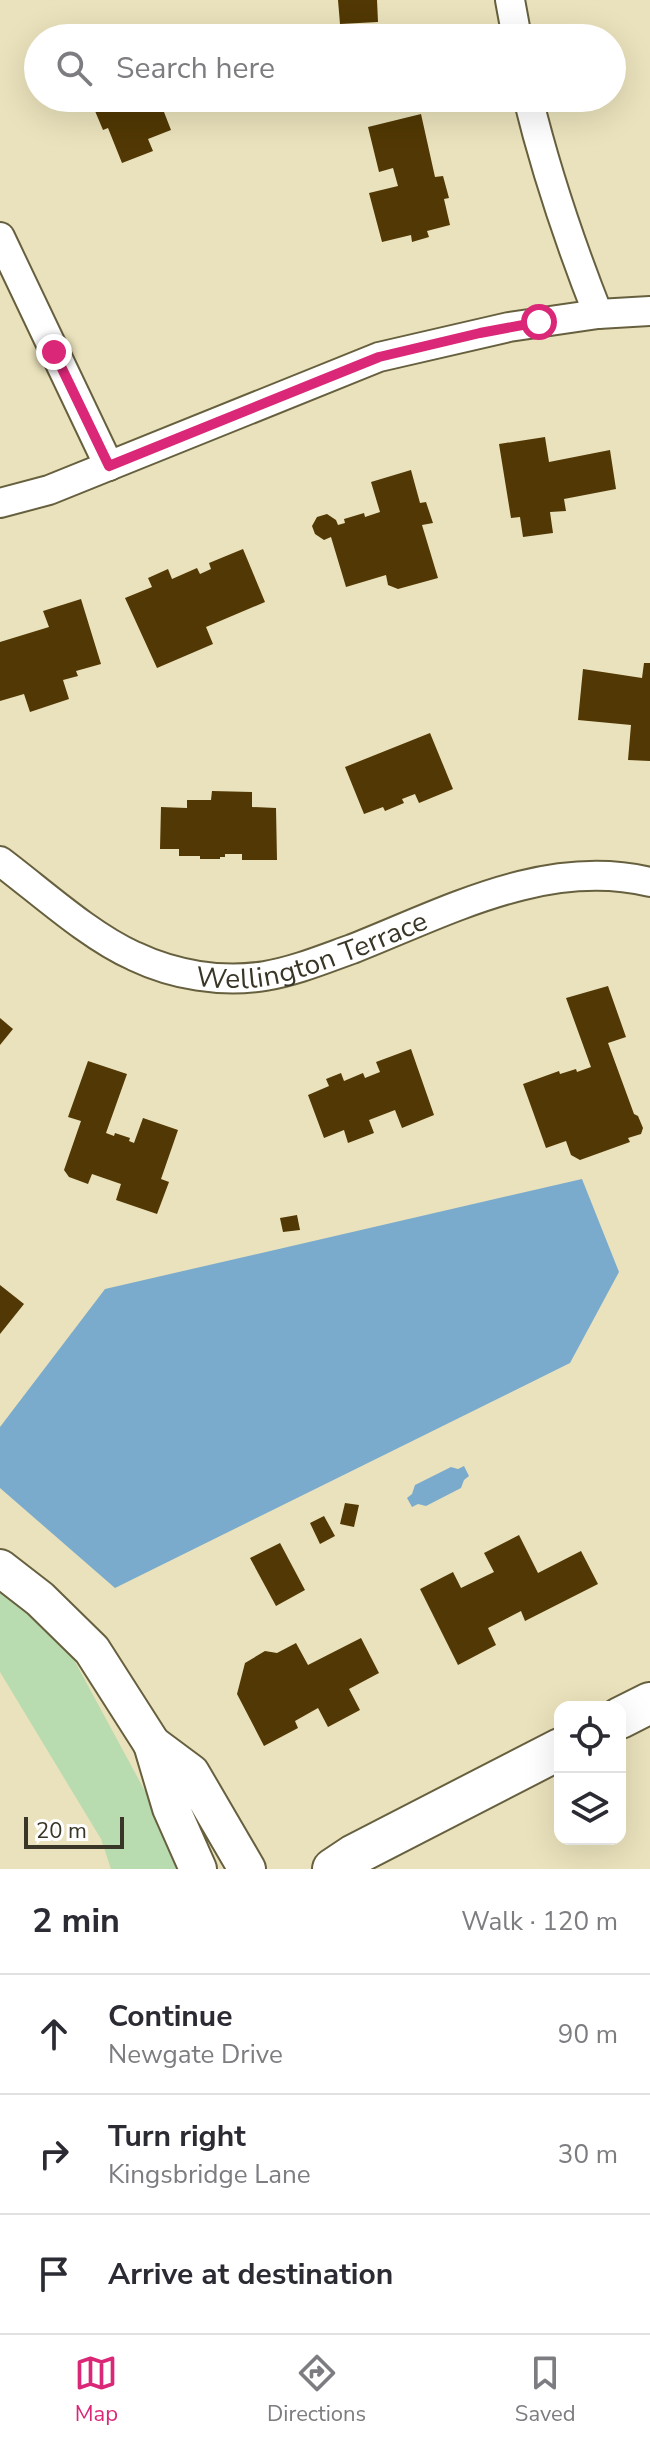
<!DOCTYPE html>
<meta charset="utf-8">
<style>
body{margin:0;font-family:"Nunito Sans",sans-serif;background:#f2f2f3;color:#2b2b33}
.controls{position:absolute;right:24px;bottom:24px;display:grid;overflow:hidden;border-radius:16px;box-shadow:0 8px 32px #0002}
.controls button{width:72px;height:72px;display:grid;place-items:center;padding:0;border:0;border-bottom:2px solid #e1e1e2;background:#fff;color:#2b2b33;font:40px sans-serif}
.scale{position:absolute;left:24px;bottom:20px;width:100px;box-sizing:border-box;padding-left:8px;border:4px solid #393627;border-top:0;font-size:22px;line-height:28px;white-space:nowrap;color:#393627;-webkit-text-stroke:6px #fff;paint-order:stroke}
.stop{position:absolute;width:24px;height:24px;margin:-18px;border:6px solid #db2777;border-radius:50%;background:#fff}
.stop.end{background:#db2777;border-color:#fff;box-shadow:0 2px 8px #0008}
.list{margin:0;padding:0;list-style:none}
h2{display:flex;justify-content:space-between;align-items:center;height:104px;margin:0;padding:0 32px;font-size:34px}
h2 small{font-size:26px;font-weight:400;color:#7c7c81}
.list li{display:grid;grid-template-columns:52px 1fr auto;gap:24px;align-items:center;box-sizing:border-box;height:120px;padding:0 32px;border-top:2px solid #e1e1e2}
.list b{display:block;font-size:30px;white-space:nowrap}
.list p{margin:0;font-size:26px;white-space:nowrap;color:#7c7c81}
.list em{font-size:26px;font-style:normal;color:#7c7c81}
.icon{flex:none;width:44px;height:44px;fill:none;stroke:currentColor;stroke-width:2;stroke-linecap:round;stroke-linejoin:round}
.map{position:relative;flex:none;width:650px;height:1869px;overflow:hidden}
.search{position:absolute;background:#fff;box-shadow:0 8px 32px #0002;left:24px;right:24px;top:24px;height:88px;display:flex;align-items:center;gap:20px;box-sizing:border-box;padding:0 28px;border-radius:44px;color:#7c7c81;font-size:30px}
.sheet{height:464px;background:#fff}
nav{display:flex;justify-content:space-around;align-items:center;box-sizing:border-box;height:112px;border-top:2px solid #e1e1e2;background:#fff;font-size:22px;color:#7c7c81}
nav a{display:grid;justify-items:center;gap:4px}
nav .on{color:#db2777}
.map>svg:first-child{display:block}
.green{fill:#b9dbb0}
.water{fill:#7aabcd}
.building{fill:#513804}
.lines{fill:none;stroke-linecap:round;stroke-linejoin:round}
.minor-casing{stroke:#67603f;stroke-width:32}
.tertiary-casing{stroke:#67603f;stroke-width:40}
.secondary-casing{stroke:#67603f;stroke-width:44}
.minor{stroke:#fff;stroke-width:28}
.tertiary{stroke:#fff;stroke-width:36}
.secondary{stroke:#fff;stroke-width:40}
.route{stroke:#db2777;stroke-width:10}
.labels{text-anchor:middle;stroke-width:8;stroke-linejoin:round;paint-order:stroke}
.street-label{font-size:28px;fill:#393627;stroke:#fff}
</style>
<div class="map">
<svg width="650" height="1869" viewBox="0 0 650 1869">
<rect width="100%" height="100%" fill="#eae2bc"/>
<polygon class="green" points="0,1588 67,1647 152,1804 181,1869 111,1869 101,1839 0,1672"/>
<g class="water">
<polygon points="582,1179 619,1272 570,1363 115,1588 0,1488 0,1427 105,1289"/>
<polygon points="464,1466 469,1476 464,1480 461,1488 426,1506 418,1504 412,1507 407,1498 412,1494 415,1485 451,1467 458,1469"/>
</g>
<g class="building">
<polygon points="338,0 377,0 378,22 340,24"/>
<polygon points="74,98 166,98 171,109 164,112 171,130 148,139 153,151 122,163 108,128 103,130 95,111 101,109 99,105 80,112"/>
<polygon points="421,114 435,177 443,176 449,198 444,199 450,225 427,231 429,237 412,242 411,235 382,242 369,193 398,186 393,168 379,172 368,127"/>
<polygon points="545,437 549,462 610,450 616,489 564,499 566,511 550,512 553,533 523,537 520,517 511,518 499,444"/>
<polygon points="411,470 420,503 426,502 433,523 422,525 438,578 398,589 388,585 386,575 346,587 331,537 324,540 315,534 312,526 317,517 327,514 336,520 338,525 345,523 344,519 364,513 365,517 380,512 371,482"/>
<polygon points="243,549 265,602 206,627 213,644 157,668 125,598 152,587 148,578 168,569 172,579 197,568 200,574 211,569 209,563"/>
<polygon points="81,599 101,664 76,671 78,676 63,680 69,699 30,712 24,694 0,701 0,642 49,627 43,611"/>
<polygon points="644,663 650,663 650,761 628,760 631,725 578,720 583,669 642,678"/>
<polygon points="430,733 453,789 419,803 415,794 402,799 404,803 385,811 383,807 364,814 345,767"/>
<polygon points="212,791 252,792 252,807 276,808 277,860 242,860 242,854 225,854 225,857 220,857 220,859 200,859 200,856 179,856 179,849 160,849 161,807 187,808 187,800 211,800"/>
<polygon points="608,986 626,1037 608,1043 634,1114 638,1116 643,1128 641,1134 628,1138 630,1142 580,1160 571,1155 566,1141 546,1148 523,1084 559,1071 560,1074 576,1069 577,1072 591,1067 566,998"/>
<polygon points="0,1018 13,1029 0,1045"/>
<polygon points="411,1049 434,1115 402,1128 395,1110 369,1120 374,1133 348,1143 344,1130 324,1138 308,1095 329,1086 326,1079 341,1073 344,1081 363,1073 365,1078 380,1072 376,1062"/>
<polygon points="88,1061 127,1074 106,1133 114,1136 115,1133 130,1138 129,1141 134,1143 143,1118 178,1130 161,1179 169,1182 157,1214 116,1200 121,1184 92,1174 88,1184 69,1177 64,1170 81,1121 68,1117"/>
<polygon points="297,1215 300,1230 283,1232 280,1218"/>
<polygon points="0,1285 24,1304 0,1334"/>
<polygon points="345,1503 359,1505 354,1527 340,1524"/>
<polygon points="324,1516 335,1536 320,1544 310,1523"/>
<polygon points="519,1535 538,1573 581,1551 598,1584 525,1621 521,1611 488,1628 496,1645 458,1665 420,1589 453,1572 461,1588 494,1572 484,1553"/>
<polygon points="280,1543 305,1590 276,1606 250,1558"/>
<polygon points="361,1638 379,1673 349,1689 360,1710 328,1727 318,1708 295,1721 298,1728 264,1746 237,1694 245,1663 265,1651 277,1653 296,1643 308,1665"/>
</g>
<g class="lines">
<g class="minor-casing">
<g id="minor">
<polyline points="510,0 517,38"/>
<path d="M528 98C546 172 570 243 598 314"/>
<polyline points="0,237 109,466"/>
<polyline points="0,503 49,490 379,357 509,327 598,314 650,311"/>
<path id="s1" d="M0 861C40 891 89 936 134 956 174 975 221 983 265 976 295 971 324 959 352 949 446 912 546 857 650 882"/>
</g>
</g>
<g class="tertiary-casing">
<g id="tertiary">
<polyline points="0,1568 40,1599 92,1650 152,1744"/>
<polyline points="198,1869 171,1808 152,1744 191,1773 247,1869"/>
</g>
</g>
<g class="secondary-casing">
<g id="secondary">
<polyline points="620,1718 650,1703"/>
<polyline points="333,1869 354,1855 560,1749"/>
</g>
</g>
<use href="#minor" class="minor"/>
<use href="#tertiary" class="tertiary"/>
<use href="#secondary" class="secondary"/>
</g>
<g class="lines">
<polyline class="route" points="54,352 109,466 379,357 480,333 539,322"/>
</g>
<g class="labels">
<g class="street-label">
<text dy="10" stroke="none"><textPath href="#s1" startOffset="350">Wellington Terrace</textPath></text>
</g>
</g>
</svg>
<div class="controls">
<button><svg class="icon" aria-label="locate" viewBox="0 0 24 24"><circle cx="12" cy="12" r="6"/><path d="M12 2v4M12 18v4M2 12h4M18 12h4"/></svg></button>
<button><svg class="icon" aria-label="layers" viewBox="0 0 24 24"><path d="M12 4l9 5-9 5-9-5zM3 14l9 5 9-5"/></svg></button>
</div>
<div class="scale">20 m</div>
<div class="stop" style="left:539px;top:322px"></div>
<div class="stop end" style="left:54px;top:352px"></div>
<div class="search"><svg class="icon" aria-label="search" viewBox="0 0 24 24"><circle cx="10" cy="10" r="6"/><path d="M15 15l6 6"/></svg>Search here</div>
</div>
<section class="sheet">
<h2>2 min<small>Walk · 120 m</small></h2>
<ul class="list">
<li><svg class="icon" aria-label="ahead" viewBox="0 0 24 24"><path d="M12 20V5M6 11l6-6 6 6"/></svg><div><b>Continue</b><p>Newgate Drive</p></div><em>90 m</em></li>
<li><svg class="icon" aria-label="right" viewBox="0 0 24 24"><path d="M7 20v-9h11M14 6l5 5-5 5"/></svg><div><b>Turn right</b><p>Kingsbridge Lane</p></div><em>30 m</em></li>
<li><svg class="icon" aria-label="arrive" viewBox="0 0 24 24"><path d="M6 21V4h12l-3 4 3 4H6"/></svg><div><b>Arrive at destination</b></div></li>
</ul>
</section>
<nav>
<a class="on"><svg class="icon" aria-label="map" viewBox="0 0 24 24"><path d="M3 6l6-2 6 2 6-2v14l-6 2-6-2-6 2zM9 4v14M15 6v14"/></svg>Map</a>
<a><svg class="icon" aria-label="directions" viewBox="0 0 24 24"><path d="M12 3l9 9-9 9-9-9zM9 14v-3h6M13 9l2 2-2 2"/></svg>Directions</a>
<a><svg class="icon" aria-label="saved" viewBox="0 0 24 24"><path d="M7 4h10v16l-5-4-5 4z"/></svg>Saved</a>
</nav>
